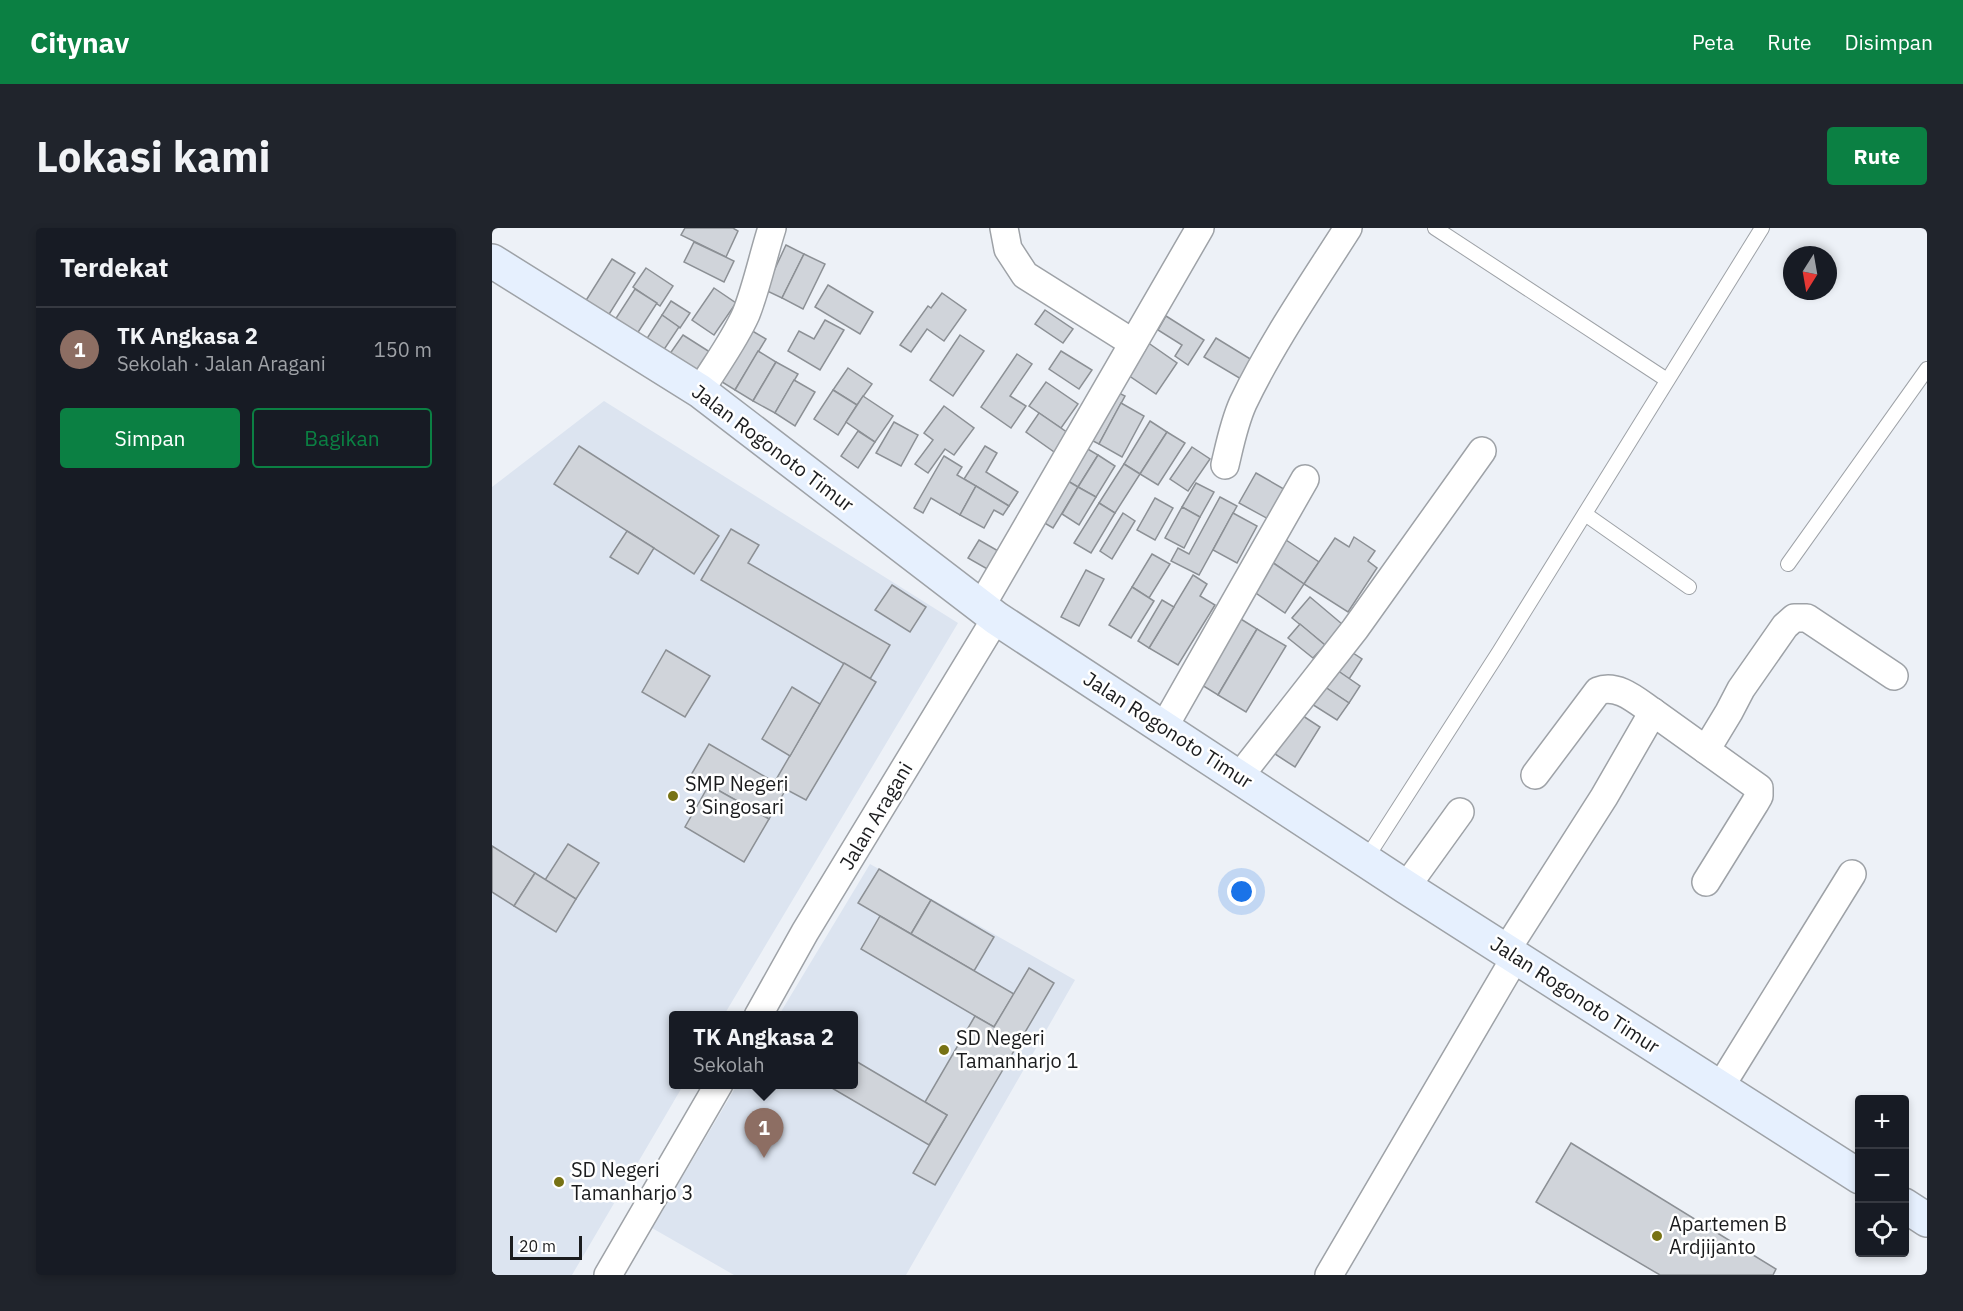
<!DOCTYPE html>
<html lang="id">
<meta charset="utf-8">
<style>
body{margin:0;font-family:"IBM Plex Sans",sans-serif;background:#20242c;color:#f1f3f6}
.controls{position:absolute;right:18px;bottom:18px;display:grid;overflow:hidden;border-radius:6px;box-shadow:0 3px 9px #0003}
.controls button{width:54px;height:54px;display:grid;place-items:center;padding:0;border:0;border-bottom:2px solid #363941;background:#171b24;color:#f1f3f6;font:30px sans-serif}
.compass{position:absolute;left:1291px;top:18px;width:54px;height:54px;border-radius:50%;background:#171b24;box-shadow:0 3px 9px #0003;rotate:191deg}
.scale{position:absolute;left:18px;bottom:15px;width:72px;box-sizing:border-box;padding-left:6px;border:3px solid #1b1c1e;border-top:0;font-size:16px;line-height:21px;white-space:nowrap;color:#1b1c1e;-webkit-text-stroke:4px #fff;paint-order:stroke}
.you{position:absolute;left:750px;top:664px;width:21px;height:21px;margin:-15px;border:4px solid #fff;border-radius:50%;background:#1a73e8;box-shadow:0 0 0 9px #1a73e833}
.badge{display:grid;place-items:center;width:39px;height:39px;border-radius:50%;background:#0b8043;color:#fff;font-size:20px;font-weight:700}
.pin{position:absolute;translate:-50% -50px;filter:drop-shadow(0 2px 3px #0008)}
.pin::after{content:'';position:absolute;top:32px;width:21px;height:18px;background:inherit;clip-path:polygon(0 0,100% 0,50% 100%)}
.popup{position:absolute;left:177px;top:783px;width:189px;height:78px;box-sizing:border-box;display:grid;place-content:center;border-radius:6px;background:#171b24;filter:drop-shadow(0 2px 4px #0005);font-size:20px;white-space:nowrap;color:#9ea1a6}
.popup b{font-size:22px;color:#f1f3f6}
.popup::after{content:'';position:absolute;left:50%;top:100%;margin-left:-12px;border:12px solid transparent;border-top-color:#171b24}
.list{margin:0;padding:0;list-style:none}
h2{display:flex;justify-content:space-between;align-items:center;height:78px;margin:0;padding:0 24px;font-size:26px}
h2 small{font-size:20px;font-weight:400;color:#9ea1a6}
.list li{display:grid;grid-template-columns:39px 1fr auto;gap:18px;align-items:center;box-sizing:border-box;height:84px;padding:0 24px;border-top:2px solid #363941}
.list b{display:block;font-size:22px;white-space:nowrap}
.list p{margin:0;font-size:20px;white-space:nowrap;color:#9ea1a6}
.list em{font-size:20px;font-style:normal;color:#9ea1a6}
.actions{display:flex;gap:12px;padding:18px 24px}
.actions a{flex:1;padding:14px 0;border:2px solid #0b8043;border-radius:6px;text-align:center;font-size:21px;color:#0b8043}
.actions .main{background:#0b8043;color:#fff}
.icon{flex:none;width:33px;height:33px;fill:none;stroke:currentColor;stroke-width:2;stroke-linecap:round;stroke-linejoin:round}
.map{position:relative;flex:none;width:1435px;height:1047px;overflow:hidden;border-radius:6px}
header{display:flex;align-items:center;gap:36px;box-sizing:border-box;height:84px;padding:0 30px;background:#0b8043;color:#fff}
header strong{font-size:28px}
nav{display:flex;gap:33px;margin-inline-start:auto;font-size:21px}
.intro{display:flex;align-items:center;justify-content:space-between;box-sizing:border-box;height:144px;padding:0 36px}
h1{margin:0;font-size:42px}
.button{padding:15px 27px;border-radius:6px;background:#0b8043;color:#fff;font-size:21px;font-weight:700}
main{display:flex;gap:36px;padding:0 36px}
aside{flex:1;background:#171b24;border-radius:6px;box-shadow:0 3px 9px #0003}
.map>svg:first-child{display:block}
.built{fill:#dce4f0}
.building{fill:#d0d4da;stroke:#8c9095;stroke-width:1.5}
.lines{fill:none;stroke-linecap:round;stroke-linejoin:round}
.lane-casing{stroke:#9ea2a7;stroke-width:16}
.street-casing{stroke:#9ea2a7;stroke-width:30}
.secondary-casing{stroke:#9ea2a7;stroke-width:36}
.lane{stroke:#fff;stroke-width:14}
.street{stroke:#fff;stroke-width:27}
.secondary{stroke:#e6f0fe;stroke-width:33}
.poi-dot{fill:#777214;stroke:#fff;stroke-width:2}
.labels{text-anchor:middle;stroke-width:5;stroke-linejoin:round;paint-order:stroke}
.street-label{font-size:20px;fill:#1b1c1e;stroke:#fff}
.poi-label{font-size:20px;fill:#1b1c1e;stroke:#fff;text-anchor:start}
</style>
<header>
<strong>Citynav</strong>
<nav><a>Peta</a><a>Rute</a><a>Disimpan</a></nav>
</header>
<div class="intro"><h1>Lokasi kami</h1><a class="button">Rute</a></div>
<main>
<aside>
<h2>Terdekat<small></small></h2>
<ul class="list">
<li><span class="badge" style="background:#8d6e63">1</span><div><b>TK Angkasa 2</b><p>Sekolah · Jalan Aragani</p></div><em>150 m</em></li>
</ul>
<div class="actions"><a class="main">Simpan</a><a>Bagikan</a></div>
</aside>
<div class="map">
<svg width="1435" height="1047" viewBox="0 0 1435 1047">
<rect width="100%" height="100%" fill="#edf1f7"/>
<g class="built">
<polygon points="112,173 466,395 232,787 182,788 182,851 179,855 189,861 80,1047 0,1047 0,259"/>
<polygon points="378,636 583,752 414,1047 242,1047 160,1000 245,857 362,856 362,788 287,787"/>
</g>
<g class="building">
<polygon points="193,0 241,0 246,3 234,29 189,7"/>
<polygon points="202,14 242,33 232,54 192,34"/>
<polygon points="294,17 312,26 290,70 273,62"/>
<polygon points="312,26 333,36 311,81 290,70"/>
<polygon points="120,31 143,45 116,88 93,74"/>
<polygon points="154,40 181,58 168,78 141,59"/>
<polygon points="336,57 381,84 368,106 323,79"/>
<polygon points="222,60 244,75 222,107 200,92"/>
<polygon points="143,61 165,75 141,112 119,98"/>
<polygon points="450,65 474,82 452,113 435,101 419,124 408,117 436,78 439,80"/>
<polygon points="179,73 198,85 188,100 170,87"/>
<polygon points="553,82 581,101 571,115 543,96"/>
<polygon points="170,87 187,99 171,123 154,112"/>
<polygon points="674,88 712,112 696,137 683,128 690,117 666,102"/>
<polygon points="333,92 352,102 328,142 296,123 307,103 322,111"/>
<polygon points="252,98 274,111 243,162 222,149"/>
<polygon points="191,107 221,126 207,147 177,127"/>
<polygon points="468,107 492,123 461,168 438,152"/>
<polygon points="724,110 760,132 749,151 712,129"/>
<polygon points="655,114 685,135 664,166 633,145"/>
<polygon points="266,123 284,134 261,173 243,162"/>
<polygon points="569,123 600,142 587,161 557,141"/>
<polygon points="525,126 540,136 518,168 534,178 519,200 489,179"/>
<polygon points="284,134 306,146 283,185 261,173"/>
<polygon points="356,140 380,156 365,177 341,162"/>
<polygon points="302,152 323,164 303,198 283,185"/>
<polygon points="554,154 586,176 569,200 537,178"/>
<polygon points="619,161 633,168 607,216 593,209"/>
<polygon points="341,162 365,177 346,207 322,191"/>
<polygon points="371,168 401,188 383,214 354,194"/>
<polygon points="629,175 652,188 630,229 607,216"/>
<polygon points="452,178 482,200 462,227 453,221 436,245 423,236 441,212 432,205"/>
<polygon points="547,185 579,207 565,226 534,204"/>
<polygon points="658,193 675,204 648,246 632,236"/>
<polygon points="402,194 426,207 409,238 384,225"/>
<polygon points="366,203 383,214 366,240 349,228"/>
<polygon points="675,204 693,215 666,257 648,246"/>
<polygon points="589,217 606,227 586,259 569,249"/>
<polygon points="87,218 227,308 202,346 62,256"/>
<polygon points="493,218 505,225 494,244 526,264 517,278 472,251"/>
<polygon points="700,219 718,231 696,263 678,251"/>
<polygon points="606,227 623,238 604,269 586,259"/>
<polygon points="452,228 470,239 465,247 484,258 468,287 439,270 431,285 422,280"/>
<polygon points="632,236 648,246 623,285 607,275"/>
<polygon points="764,245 797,264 780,293 747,275"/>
<polygon points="569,249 586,259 561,300 544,290"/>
<polygon points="704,255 722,264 708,289 690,279"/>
<polygon points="484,258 517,278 511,287 502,282 492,300 468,287"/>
<polygon points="586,259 604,269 587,297 570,286"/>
<polygon points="728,269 745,278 707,347 679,333 686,320 697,326"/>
<polygon points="663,270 681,280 663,312 645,302"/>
<polygon points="607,275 623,285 599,325 582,315"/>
<polygon points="690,279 708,289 692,320 673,310"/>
<polygon points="631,285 643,293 620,331 608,323"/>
<polygon points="741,285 765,298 745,335 721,322"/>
<polygon points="239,301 267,317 256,335 398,417 378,451 209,352"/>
<polygon points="135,303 162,320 146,346 118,329"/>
<polygon points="788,308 827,334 812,356 774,330"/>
<polygon points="862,309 883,323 876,333 885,340 856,384 812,356 843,310 857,319"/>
<polygon points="487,312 508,324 497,342 476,330"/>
<polygon points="660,326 678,336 657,370 640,359"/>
<polygon points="774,330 812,356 793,385 755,359"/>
<polygon points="594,342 612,351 587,398 569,389"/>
<polygon points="701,347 715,356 708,368 723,377 686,437 657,420"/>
<polygon points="400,357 434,379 418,404 383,382"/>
<polygon points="640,359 662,373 639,410 617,397"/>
<polygon points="818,369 850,396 833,417 800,390"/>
<polygon points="670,372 682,379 657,420 646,413"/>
<polygon points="744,388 765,401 726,467 705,454"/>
<polygon points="808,396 833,417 821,430 796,410"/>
<polygon points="765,401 794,418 754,484 726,467"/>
<polygon points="852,419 870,431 857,451 839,438"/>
<polygon points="174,422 218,448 193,489 150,464"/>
<polygon points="352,435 384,454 314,572 282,555"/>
<polygon points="839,438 868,458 857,475 827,455"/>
<polygon points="827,455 857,475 845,492 815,473"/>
<polygon points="300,459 328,476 298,528 270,511"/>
<polygon points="808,486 828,499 803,539 783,526"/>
<polygon points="217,516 294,561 277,591 199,547"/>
<polygon points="217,557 277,591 252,634 193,599"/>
<polygon points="76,616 107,635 84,671 53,652"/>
<polygon points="0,618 43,645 22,678 0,664"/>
<polygon points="387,641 439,672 419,706 366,675"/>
<polygon points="43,645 84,671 64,704 22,678"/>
<polygon points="439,672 502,709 482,743 419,706"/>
<polygon points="388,688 522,766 502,799 369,721"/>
<polygon points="537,740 562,755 443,957 421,945 455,887 433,874 483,788 502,799"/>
<polygon points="362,832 455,887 437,917 333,856 362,856"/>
<polygon points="1079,915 1284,1041 1281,1047 1168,1047 1044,974"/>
</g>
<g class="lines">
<g class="lane-casing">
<g id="lane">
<polyline points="943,0 1175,152"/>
<polyline points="1093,286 1197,359"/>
<polyline points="1296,336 1435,141"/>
<polyline points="874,631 1007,424 1270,0"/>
</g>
</g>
<g class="street-casing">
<g id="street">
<polyline points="512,0 516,21 533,47 641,115"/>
<path d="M208 163C223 138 242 113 254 86 265 58 271 28 280 0"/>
<path d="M733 237C738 216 742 195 751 175 779 116 821 55 856 0"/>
<polyline points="488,380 708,0"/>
<polyline points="672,499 813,251"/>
<polyline points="1214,522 1237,484 1249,461 1293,398 1302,390 1315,390 1402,448"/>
<path d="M1043 547 1106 463C1126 455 1146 474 1161 484"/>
<polyline points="747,549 863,401 990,223"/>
<polyline points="914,659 968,584"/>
<polyline points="1015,721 1112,569 1161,484 1267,560 1267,568 1263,575 1214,654"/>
<polyline points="266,788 313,704 504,390"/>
<polyline points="1227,861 1360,646"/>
<polyline points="116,1047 227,856"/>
<polyline points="837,1047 1024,728"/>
</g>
</g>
<g class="secondary-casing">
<g id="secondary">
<polyline points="0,33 208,163 504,390 914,659 1368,949"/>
<polyline points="1412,977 1435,992"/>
</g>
</g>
<use href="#lane" class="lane"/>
<use href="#street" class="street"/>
<use href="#secondary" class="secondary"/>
</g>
<g class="poi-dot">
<circle cx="181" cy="568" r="6"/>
<circle cx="452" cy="822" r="6"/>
<circle cx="67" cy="954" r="6"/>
<circle cx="1165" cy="1008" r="6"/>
</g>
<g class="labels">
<g class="street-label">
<text transform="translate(281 220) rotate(37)" y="7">Jalan Rogonoto Timur</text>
<text transform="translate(676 502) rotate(33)" y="7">Jalan Rogonoto Timur</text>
<text transform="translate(384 588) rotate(-59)" y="7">Jalan Aragani</text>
<text transform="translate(1083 767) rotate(33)" y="7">Jalan Rogonoto Timur</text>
</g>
<g class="poi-label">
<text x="193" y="563">SMP Negeri<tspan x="193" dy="23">3 Singosari</tspan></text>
<text x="464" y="817">SD Negeri<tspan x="464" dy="23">Tamanharjo 1</tspan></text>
<text x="79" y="949">SD Negeri<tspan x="79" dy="23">Tamanharjo 3</tspan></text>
<text x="1177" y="1003">Apartemen B<tspan x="1177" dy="23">Ardjijanto</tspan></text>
</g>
</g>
</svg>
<div class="controls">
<button>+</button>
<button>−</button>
<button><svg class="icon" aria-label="locate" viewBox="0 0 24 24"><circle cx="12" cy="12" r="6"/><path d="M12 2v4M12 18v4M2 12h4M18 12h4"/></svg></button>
</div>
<svg class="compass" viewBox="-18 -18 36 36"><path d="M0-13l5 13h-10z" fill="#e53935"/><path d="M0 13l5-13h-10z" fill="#9ea1a6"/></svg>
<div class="scale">20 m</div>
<div class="you"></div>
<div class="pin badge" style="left:272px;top:930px;background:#8d6e63">1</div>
<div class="popup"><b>TK Angkasa 2</b>Sekolah</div>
</div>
</main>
